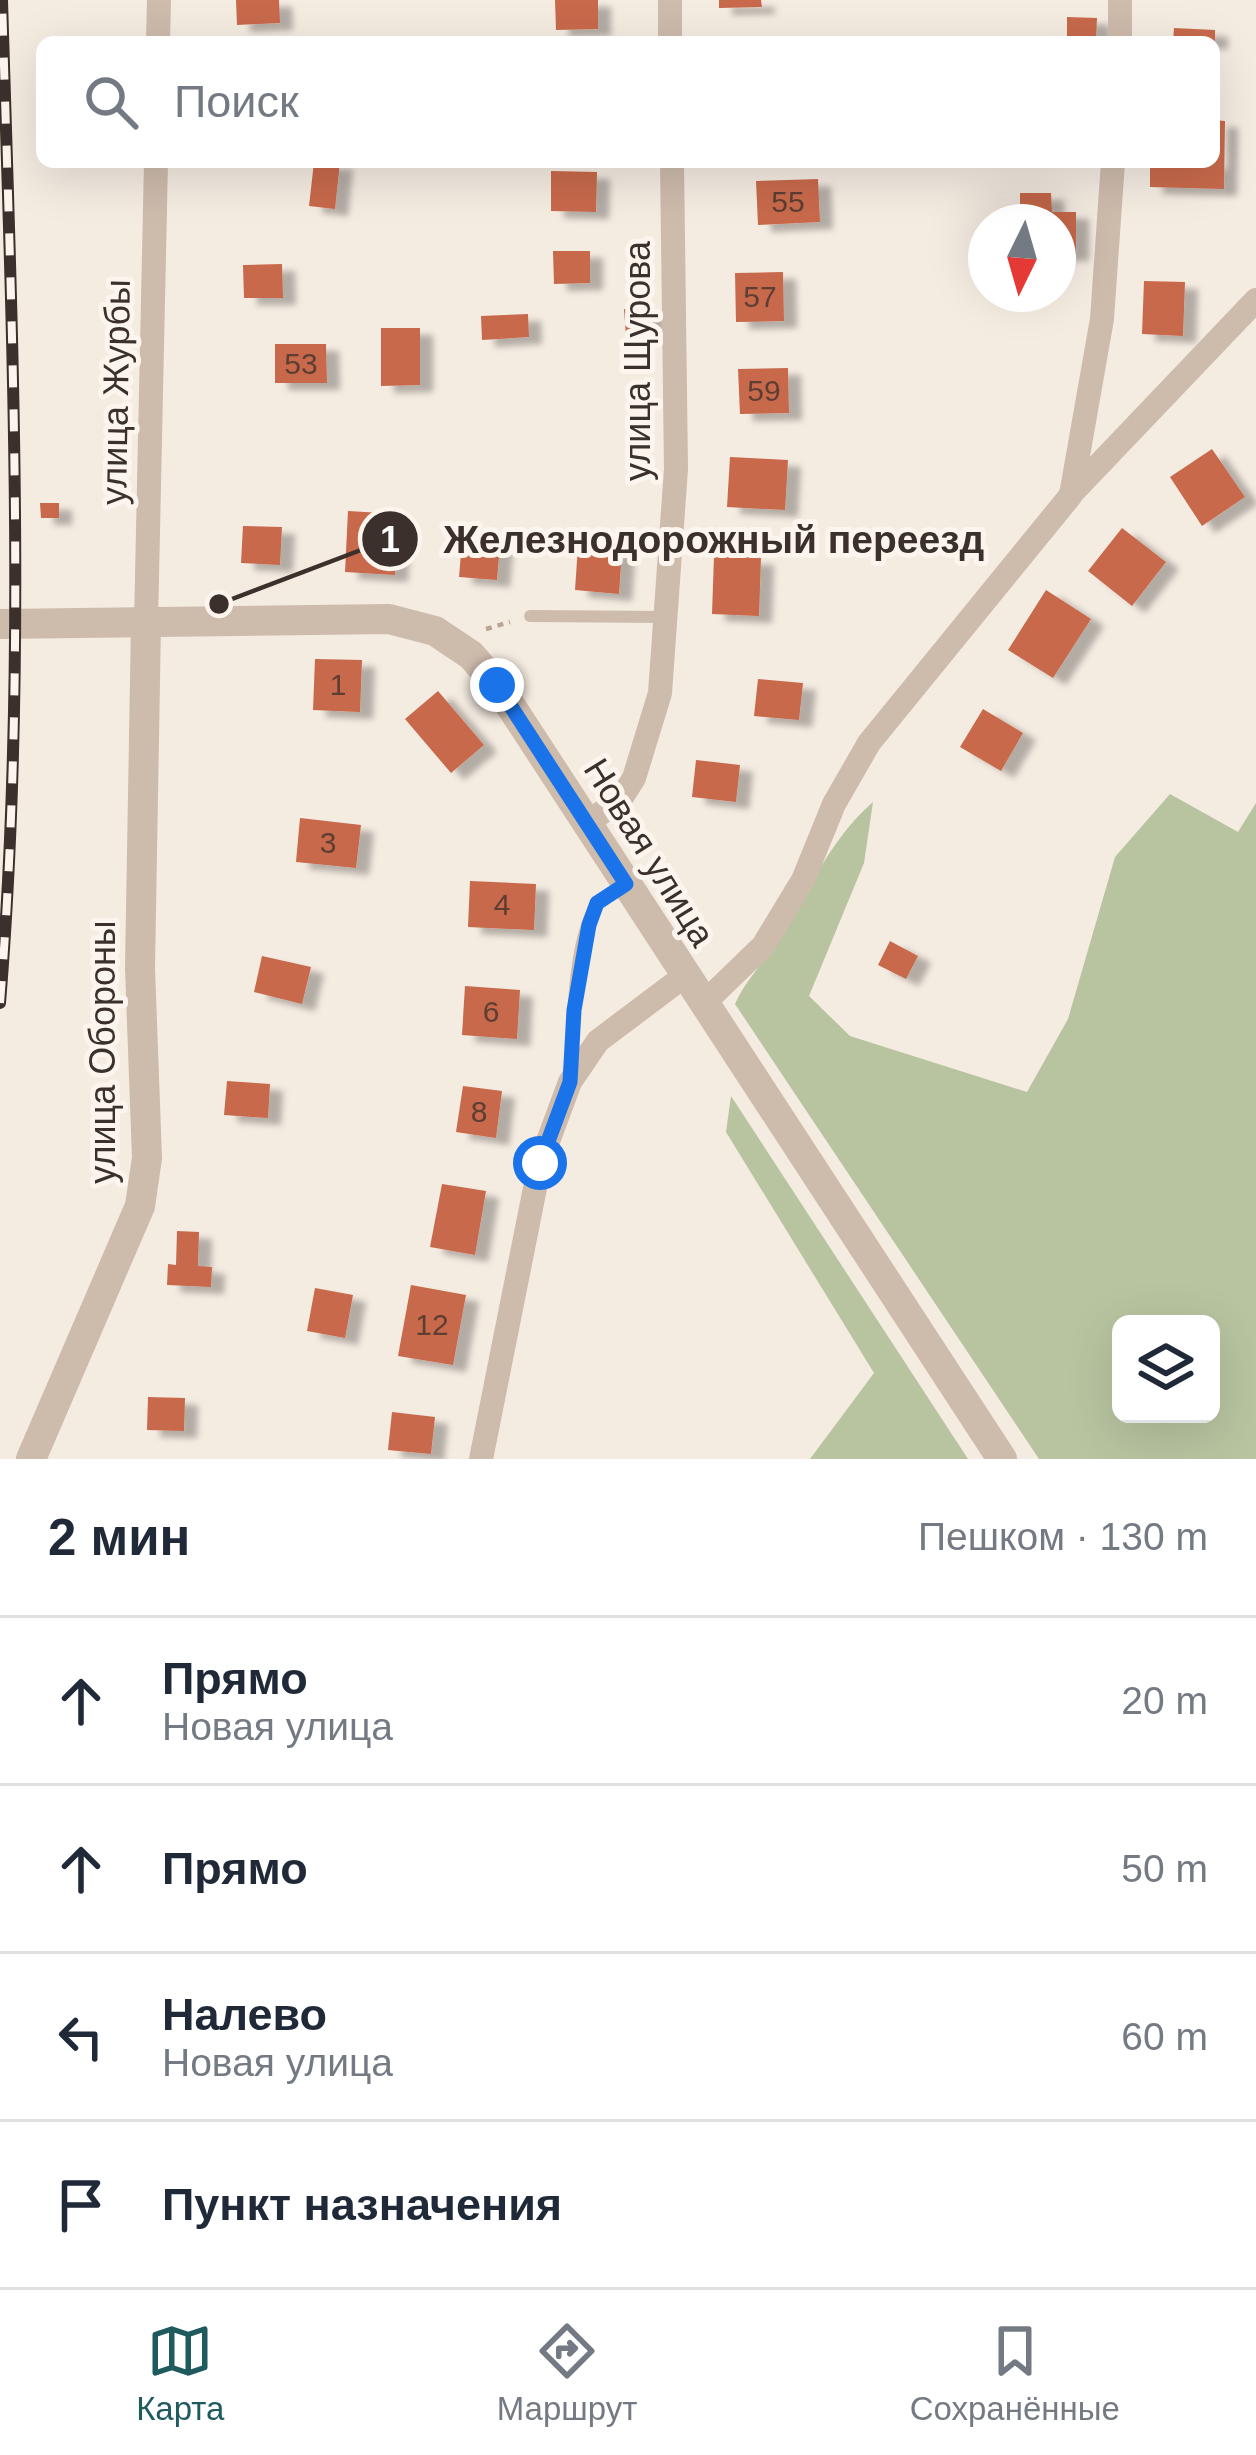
<!DOCTYPE html>
<html lang="ru">
<meta charset="utf-8">
<style>
body{margin:0;font-family:Arial,sans-serif;background:#f6f6f7;color:#1f2937}
.controls{position:absolute;right:36px;bottom:36px;display:grid;overflow:hidden;border-radius:18px;box-shadow:0 12px 48px #0002}
.controls button{width:108px;height:108px;display:grid;place-items:center;padding:0;border:0;border-bottom:3px solid #e0e1e3;background:#fff;color:#1f2937;font:60px sans-serif}
.compass{position:absolute;left:968px;top:204px;width:108px;height:108px;border-radius:50%;background:#fff;box-shadow:0 12px 48px #0002;rotate:185deg}
.stop{position:absolute;width:36px;height:36px;margin:-27px;border:9px solid #1a73e8;border-radius:50%;background:#fff}
.stop.end{background:#1a73e8;border-color:#fff;box-shadow:0 3px 12px #0008}
.list{margin:0;padding:0;list-style:none}
h2{display:flex;justify-content:space-between;align-items:center;height:156px;margin:0;padding:0 48px;font-size:51px}
h2 small{font-size:39px;font-weight:400;color:#747a83}
.list li{display:grid;grid-template-columns:78px 1fr auto;gap:36px;align-items:center;box-sizing:border-box;height:168px;padding:0 48px;border-top:3px solid #e0e1e3}
.list b{display:block;font-size:45px;white-space:nowrap}
.list p{margin:0;font-size:39px;white-space:nowrap;color:#747a83}
.list em{font-size:39px;font-style:normal;color:#747a83}
.icon{flex:none;width:66px;height:66px;fill:none;stroke:currentColor;stroke-width:2;stroke-linecap:round;stroke-linejoin:round}
.map{position:relative;flex:none;width:1256px;height:1459px;overflow:hidden}
.search{position:absolute;background:#fff;box-shadow:0 12px 48px #0002;left:36px;right:36px;top:36px;height:132px;display:flex;align-items:center;gap:30px;box-sizing:border-box;padding:0 42px;border-radius:18px;color:#747a83;font-size:45px}
.sheet{height:828px;background:#fff}
nav{display:flex;justify-content:space-around;align-items:center;box-sizing:border-box;height:168px;border-top:3px solid #e0e1e3;background:#fff;font-size:33px;color:#747a83}
nav a{display:grid;justify-items:center;gap:6px}
nav .on{color:#1f5a5e}
.map>svg:first-child{display:block}
.green{fill:#b8c4a0;fill-rule:evenodd}
.building{fill:#c8694b;filter:url(#shadow)}
.lines{fill:none;stroke-linecap:round;stroke-linejoin:round}
.path{stroke:#b9a596;stroke-width:4.5;stroke-dasharray:6 6;stroke-linecap:butt}
.service{stroke:#cdbbac;stroke-width:12}
.minor{stroke:#cdbbac;stroke-width:24}
.tertiary{stroke:#cdbbac;stroke-width:30}
.rail-casing{stroke:#3b302b;stroke-width:12}
.rail{stroke:#fbf5ee;stroke-width:8;stroke-dasharray:22;stroke-linecap:butt}
.route{stroke:#1a73e8;stroke-width:15}
.labels{text-anchor:middle;stroke-width:10;stroke-linejoin:round;paint-order:stroke}
.number-label{font-size:30px;fill:#5e3e33}
.street-label{font-size:36px;fill:#3b302b;stroke:#fbf5ee}
.leader{fill:none;stroke:#3b302b;stroke-width:4.5}
.callout-dot{fill:#3b302b;stroke:#fbf5ee;stroke-width:4.5}
.mark-label{font-size:36px;text-anchor:middle;font-weight:bold;fill:#fff}
.callout-label{font-size:39px;text-anchor:middle;font-weight:bold;fill:#3b302b;stroke:#fbf5ee;stroke-width:10;stroke-linejoin:round;paint-order:stroke}
</style>
<div class="map">
<svg width="1256" height="1459" viewBox="0 0 1256 1459">
<defs>
<filter id="shadow"><feDropShadow dx="13" dy="7" stdDeviation="3" flood-color="#0004"/></filter>
</defs>
<rect width="100%" height="100%" fill="#f4ebe1"/>
<g class="green">
<path d="M1170 794 1238 832 1256 803V1459H1039L735 1004C746 979 763 964 777 942 809 893 828 841 873 802L864 863 809 996 850 1036 1027 1092 1068 1019 1115 857ZM1121 1324H1211V1414H1121Z"/>
<polygon points="731,1096 968,1459 810,1459 874,1373 726,1132"/>
</g>
<g class="building">
<polygon points="236,0 279,0 280,23 237,25"/>
<polygon points="555,0 598,0 598,29 556,30"/>
<polygon points="719,0 761,0 762,7 719,8"/>
<polygon points="1067,17 1097,18 1096,40 1067,39"/>
<polygon points="1174,28 1215,30 1215,42 1173,42"/>
<polygon points="1214,120 1225,121 1224,189 1150,187 1150,162 1214,162"/>
<polygon points="314,162 340,162 335,209 309,206"/>
<polygon points="551,171 597,172 596,212 551,211"/>
<polygon points="818,179 820,222 758,225 756,181"/>
<polygon points="1020,193 1051,193 1052,212 1076,212 1076,254 1058,254 1058,222 1020,222"/>
<polygon points="553,251 590,251 590,283 554,284"/>
<polygon points="282,264 283,298 244,298 243,265"/>
<polygon points="783,272 784,321 736,322 735,273"/>
<polygon points="1144,281 1185,282 1183,336 1142,334"/>
<polygon points="651,307 653,335 626,336 624,309"/>
<polygon points="528,314 529,337 482,340 481,316"/>
<polygon points="381,328 420,328 420,385 381,386"/>
<polygon points="275,344 326,344 327,383 275,383"/>
<polygon points="788,368 789,413 740,414 738,369"/>
<polygon points="1212,449 1245,497 1202,526 1170,477"/>
<polygon points="730,457 788,460 785,510 727,507"/>
<polygon points="40,503 59,503 59,518 41,518"/>
<polygon points="348,511 399,514 395,575 345,572"/>
<polygon points="243,526 282,527 280,565 241,563"/>
<polygon points="1122,528 1166,562 1132,606 1088,571"/>
<polygon points="463,529 501,532 497,580 459,577"/>
<polygon points="578,546 622,549 619,594 575,590"/>
<polygon points="714,556 761,558 759,616 712,614"/>
<polygon points="1046,590 1091,619 1053,678 1008,650"/>
<polygon points="315,659 362,660 360,712 313,710"/>
<polygon points="758,679 803,683 799,720 754,716"/>
<polygon points="438,691 484,745 451,773 405,719"/>
<polygon points="983,709 1023,733 1001,771 960,747"/>
<polygon points="696,760 740,765 736,802 692,797"/>
<polygon points="300,818 361,825 356,868 296,862"/>
<polygon points="470,881 536,884 534,930 468,927"/>
<polygon points="890,941 918,956 906,979 878,965"/>
<polygon points="262,956 311,967 302,1004 254,992"/>
<polygon points="465,986 520,990 517,1039 462,1035"/>
<polygon points="227,1081 270,1084 268,1118 224,1115"/>
<polygon points="463,1086 502,1091 496,1138 456,1132"/>
<polygon points="442,1184 486,1191 475,1255 430,1247"/>
<polygon points="177,1231 199,1232 198,1266 212,1267 211,1287 167,1285 168,1264 176,1265"/>
<polygon points="411,1285 466,1295 453,1365 398,1356"/>
<polygon points="315,1288 353,1295 345,1338 307,1331"/>
<polygon points="148,1397 185,1398 184,1431 147,1430"/>
<polygon points="392,1412 435,1417 431,1454 388,1450"/>
</g>
<g class="lines">
<polyline class="path" points="486,629 510,622"/>
<g class="service">
<polyline points="530,616 665,617"/>
<path d="M571 1074C573 1029 572 947 595 907 601 897 615 891 624 885"/>
</g>
<g class="minor">
<polyline points="670,0 670,42"/>
<polyline points="1120,0 1120,42"/>
<polyline points="158,42 159,0"/>
<polyline points="1071,494 1256,300"/>
<polyline points="146,623 156,162"/>
<polyline points="588,822 620,800 634,778 660,693 676,469 672,162"/>
<polyline points="703,1004 763,946 803,880 834,804 869,743 1071,495 1102,319 1113,162"/>
<polyline points="481,1459 540,1163 570,1082 598,1041 683,977"/>
</g>
<g class="tertiary">
<polyline points="0,624 389,619 435,631 471,655 497,685 1002,1459"/>
<polyline points="31,1459 140,1206 147,1158 140,968 146,623"/>
</g>
<g class="rail-casing">
<path id="rail" d="M0 1003C27 669 12 335 2 0"/>
</g>
<use href="#rail" class="rail"/>
</g>
<g class="lines">
<polyline class="route" points="497,685 626,884 597,903 589,925 574,1010 570,1082 540,1163"/>
</g>
<g class="labels">
<g class="number-label">
<text x="788" y="212">55</text>
<text x="760" y="307">57</text>
<text x="301" y="374">53</text>
<text x="764" y="401">59</text>
<text x="338" y="695">1</text>
<text x="328" y="853">3</text>
<text x="502" y="915">4</text>
<text x="491" y="1022">6</text>
<text x="479" y="1122">8</text>
<text x="432" y="1335">12</text>
</g>
<g class="street-label">
<text transform="translate(637 361) rotate(-90)" y="13">улица Щурова</text>
<text transform="translate(115 392) rotate(-89)" y="13">улица Журбы</text>
<text transform="translate(650 852) rotate(58)" y="13">Новая улица</text>
<text transform="translate(102 1052) rotate(-90)" y="13">улица Обороны</text>
</g>
</g>
<path class="leader" d="M219 604L390 539"/>
<g class="callout-dot">
<circle cx="219" cy="604" r="12"/>
<circle cx="390" cy="539" r="30"/>
</g>
<g class="mark-label">
<text x="390" y="552">1</text>
</g>
<g class="callout-label">
<text x="714" y="553">Железнодорожный переезд</text>
</g>
</svg>
<div class="controls">
<button><svg class="icon" aria-label="layers" viewBox="0 0 24 24"><path d="M12 4l9 5-9 5-9-5zM3 14l9 5 9-5"/></svg></button>
</div>
<svg class="compass" viewBox="-18 -18 36 36"><path d="M0-13l5 13h-10z" fill="#e53935"/><path d="M0 13l5-13h-10z" fill="#747a83"/></svg>
<div class="stop" style="left:540px;top:1163px"></div>
<div class="stop end" style="left:497px;top:685px"></div>
<div class="search"><svg class="icon" aria-label="search" viewBox="0 0 24 24"><circle cx="10" cy="10" r="6"/><path d="M15 15l6 6"/></svg>Поиск</div>
</div>
<section class="sheet">
<h2>2 мин<small>Пешком · 130 m</small></h2>
<ul class="list">
<li><svg class="icon" aria-label="ahead" viewBox="0 0 24 24"><path d="M12 20V5M6 11l6-6 6 6"/></svg><div><b>Прямо</b><p>Новая улица</p></div><em>20 m</em></li>
<li><svg class="icon" aria-label="ahead" viewBox="0 0 24 24"><path d="M12 20V5M6 11l6-6 6 6"/></svg><div><b>Прямо</b></div><em>50 m</em></li>
<li><svg class="icon" aria-label="left" viewBox="0 0 24 24"><path d="M17 20v-9H6M10 6l-5 5 5 5"/></svg><div><b>Налево</b><p>Новая улица</p></div><em>60 m</em></li>
<li><svg class="icon" aria-label="arrive" viewBox="0 0 24 24"><path d="M6 21V4h12l-3 4 3 4H6"/></svg><div><b>Пункт назначения</b></div></li>
</ul>
</section>
<nav>
<a class="on"><svg class="icon" aria-label="map" viewBox="0 0 24 24"><path d="M3 6l6-2 6 2 6-2v14l-6 2-6-2-6 2zM9 4v14M15 6v14"/></svg>Карта</a>
<a><svg class="icon" aria-label="directions" viewBox="0 0 24 24"><path d="M12 3l9 9-9 9-9-9zM9 14v-3h6M13 9l2 2-2 2"/></svg>Маршрут</a>
<a><svg class="icon" aria-label="saved" viewBox="0 0 24 24"><path d="M7 4h10v16l-5-4-5 4z"/></svg>Сохранённые</a>
</nav>
